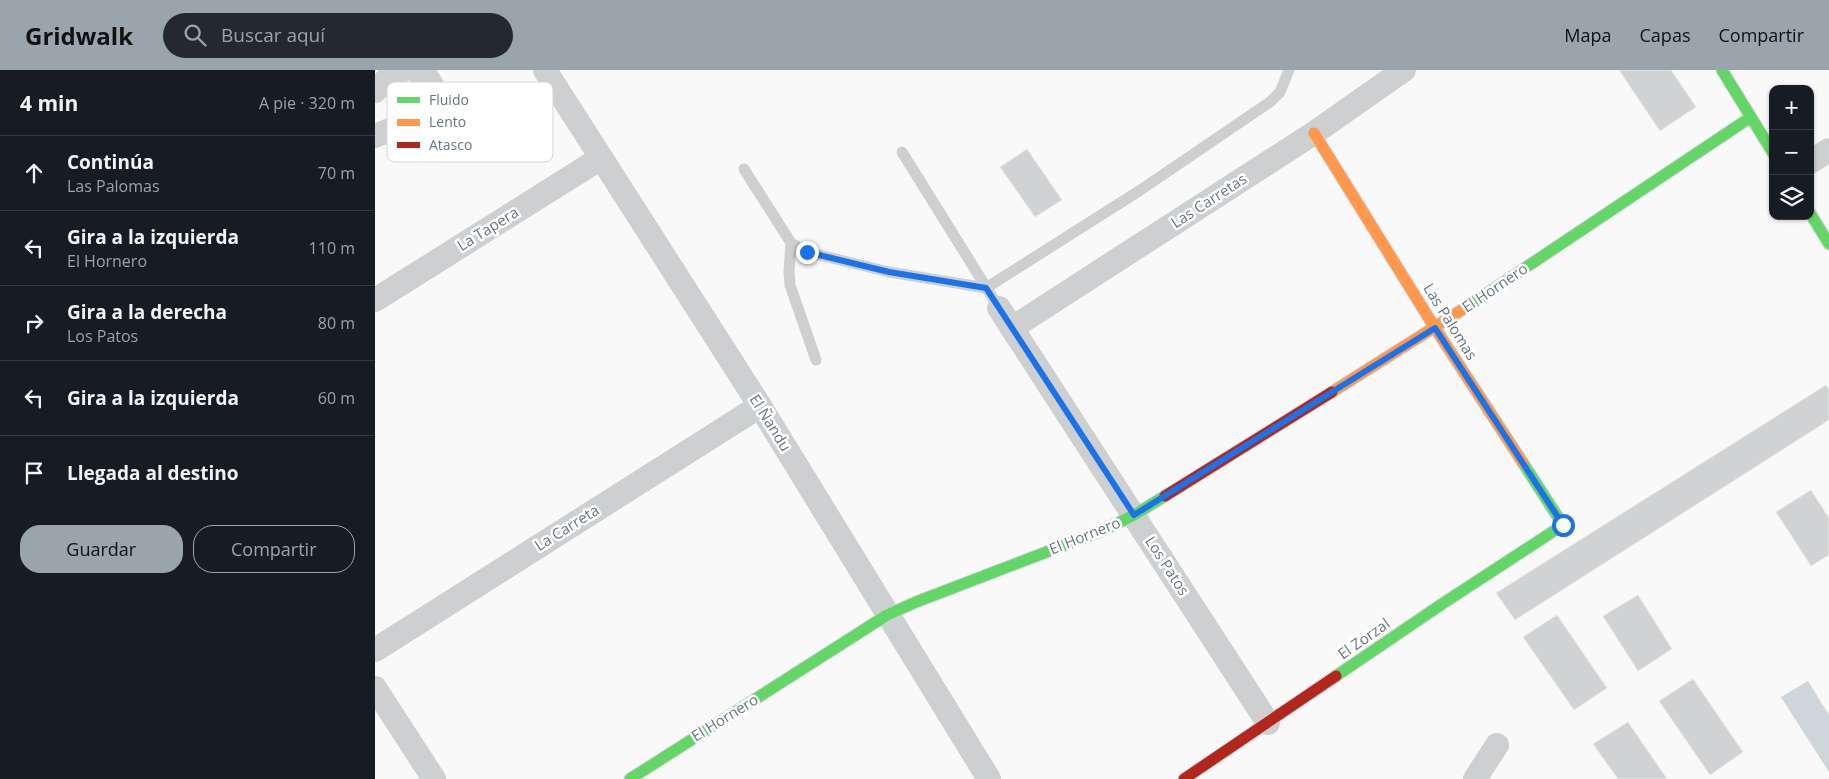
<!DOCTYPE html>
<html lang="es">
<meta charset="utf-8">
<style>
body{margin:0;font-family:"Open Sans",sans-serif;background:#242831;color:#f1f3f6}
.controls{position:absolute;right:15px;top:15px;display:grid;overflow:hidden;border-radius:10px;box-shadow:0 1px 4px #0004}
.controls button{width:45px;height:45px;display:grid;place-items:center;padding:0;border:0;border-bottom:1px solid #363941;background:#171b24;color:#f1f3f6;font:25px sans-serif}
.stop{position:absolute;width:15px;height:15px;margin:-11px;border:4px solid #1a73e8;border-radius:50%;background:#fff}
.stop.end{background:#1a73e8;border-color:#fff;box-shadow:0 1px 5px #0008}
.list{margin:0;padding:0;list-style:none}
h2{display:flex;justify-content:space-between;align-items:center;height:65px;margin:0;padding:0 20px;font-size:21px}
h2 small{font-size:16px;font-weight:400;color:#9ea1a6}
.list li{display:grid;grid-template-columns:32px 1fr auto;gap:15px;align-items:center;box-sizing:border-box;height:75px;padding:0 20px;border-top:1px solid #363941}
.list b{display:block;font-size:19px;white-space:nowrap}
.list p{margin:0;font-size:16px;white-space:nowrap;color:#9ea1a6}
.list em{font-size:16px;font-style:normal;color:#9ea1a6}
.actions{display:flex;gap:10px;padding:15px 20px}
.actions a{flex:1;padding:11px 0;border:1px solid #99a4ac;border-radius:20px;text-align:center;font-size:18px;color:#99a4ac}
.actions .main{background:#99a4ac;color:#111}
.icon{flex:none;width:28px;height:28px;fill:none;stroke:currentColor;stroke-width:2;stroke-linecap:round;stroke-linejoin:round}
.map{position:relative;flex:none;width:1454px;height:709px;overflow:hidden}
header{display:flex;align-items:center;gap:30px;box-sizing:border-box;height:70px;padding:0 25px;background:#99a4ac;color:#111}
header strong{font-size:24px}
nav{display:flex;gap:28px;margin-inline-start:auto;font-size:18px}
.search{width:350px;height:45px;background:#242831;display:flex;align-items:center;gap:12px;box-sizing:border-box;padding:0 18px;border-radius:28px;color:#9ea1a6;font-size:19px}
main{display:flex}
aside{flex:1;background:#171b24}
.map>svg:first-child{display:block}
.water{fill:#ced6d9}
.building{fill:#d0d2d3;stroke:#e8e8e8}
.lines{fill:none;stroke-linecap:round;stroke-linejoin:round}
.fast-casing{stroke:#d5d6d7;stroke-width:13}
.slow-casing{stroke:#d5d6d7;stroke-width:13}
.jam-casing{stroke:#d5d6d7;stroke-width:13}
.lane{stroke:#cecfd0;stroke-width:11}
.street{stroke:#cecfd0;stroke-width:24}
.fast{stroke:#63d668;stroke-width:11}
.slow{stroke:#ff974d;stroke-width:11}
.jam{stroke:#b3261e;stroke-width:11}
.route{stroke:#1a73e8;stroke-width:6}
.labels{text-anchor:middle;stroke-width:5;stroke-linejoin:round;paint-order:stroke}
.street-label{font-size:15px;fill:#657683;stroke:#fff}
.key{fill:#fff;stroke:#d1d6da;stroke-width:1}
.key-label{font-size:14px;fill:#657683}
</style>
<header>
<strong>Gridwalk</strong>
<div class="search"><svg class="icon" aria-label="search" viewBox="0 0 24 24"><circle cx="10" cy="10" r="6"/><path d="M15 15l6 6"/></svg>Buscar aquí</div>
<nav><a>Mapa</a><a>Capas</a><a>Compartir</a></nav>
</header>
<main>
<aside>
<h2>4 min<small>A pie · 320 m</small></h2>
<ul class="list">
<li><svg class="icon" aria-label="ahead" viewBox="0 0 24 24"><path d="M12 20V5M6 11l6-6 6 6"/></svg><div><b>Continúa</b><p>Las Palomas</p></div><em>70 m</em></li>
<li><svg class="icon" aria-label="left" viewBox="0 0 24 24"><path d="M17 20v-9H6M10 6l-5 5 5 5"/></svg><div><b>Gira a la izquierda</b><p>El Hornero</p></div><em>110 m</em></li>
<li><svg class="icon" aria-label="right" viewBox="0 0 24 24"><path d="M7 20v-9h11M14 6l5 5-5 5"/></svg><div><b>Gira a la derecha</b><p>Los Patos</p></div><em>80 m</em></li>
<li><svg class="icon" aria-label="left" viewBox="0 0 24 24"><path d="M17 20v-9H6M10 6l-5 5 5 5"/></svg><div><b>Gira a la izquierda</b></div><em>60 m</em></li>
<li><svg class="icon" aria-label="arrive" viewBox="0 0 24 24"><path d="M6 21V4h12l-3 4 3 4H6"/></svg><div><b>Llegada al destino</b></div></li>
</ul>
<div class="actions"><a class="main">Guardar</a><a>Compartir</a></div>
</aside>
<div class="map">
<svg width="1454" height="709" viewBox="0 0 1454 709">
<rect width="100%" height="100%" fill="#f9f9f9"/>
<polygon class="water" points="1433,611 1454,645 1454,702 1406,627"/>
<g class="building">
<polygon points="1244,0 1296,0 1321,37 1285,61"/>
<polygon points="652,79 687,130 660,147 625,97"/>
<polygon points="1451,315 1454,319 1454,350 1140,550 1121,523"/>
<polygon points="1436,420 1454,448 1454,485 1436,496 1401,442"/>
<polygon points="1263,525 1297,579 1263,601 1228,546"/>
<polygon points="1182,545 1232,618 1199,640 1148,567"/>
<polygon points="1318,609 1368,682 1335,705 1284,631"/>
<polygon points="1253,652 1292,709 1243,709 1218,674"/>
</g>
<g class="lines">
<g class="fast-casing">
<g id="fast">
<polyline points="1347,0 1398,83"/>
<polyline points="1435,143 1454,174"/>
<polyline points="1093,236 1376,47"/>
<polyline points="961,606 1067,534 1188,455 1148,393"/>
<polyline points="255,709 512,545 541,532 729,460 759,445 790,426"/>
</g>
</g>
<g class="slow-casing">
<g id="slow">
<polyline points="939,63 1060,258 1148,393"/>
<polyline points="957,322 1093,236"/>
</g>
</g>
<g class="jam-casing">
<g id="jam">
<polyline points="790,426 957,322"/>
<polyline points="809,709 961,606"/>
</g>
</g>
<g class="lane">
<polyline points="527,82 624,238"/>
<polyline points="369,99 416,173 414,202 415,215 441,290"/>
<polyline points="416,173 432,182 514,202 611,218 764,121 895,32 905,22 914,0"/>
</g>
<g class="street">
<polyline points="170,0 385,336 614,709"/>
<polyline points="0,21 16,5 28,0"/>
<path d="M0 66 34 52 55 38 61 25C57 13 52 4 40 0"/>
<polyline points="1435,92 1454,80"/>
<polyline points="0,230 226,88"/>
<polyline points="624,238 893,653"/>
<polyline points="637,258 939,63 1029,0"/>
<polyline points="0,580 385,336"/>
<polyline points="0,618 59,709"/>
<polyline points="1100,709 1122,675"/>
</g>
<use href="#fast" class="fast"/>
<use href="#slow" class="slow"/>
<use href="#jam" class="jam"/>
</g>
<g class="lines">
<polyline class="route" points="432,182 514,202 611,218 759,445 1060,258 1188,455"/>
</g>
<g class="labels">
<g class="street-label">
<text transform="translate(834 131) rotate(-33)" y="5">Las Carretas</text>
<text transform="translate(113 159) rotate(-32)" y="5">La Tapera</text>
<text transform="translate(1120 218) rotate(-34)" y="5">El Hornero</text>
<text transform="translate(1075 252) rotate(58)" y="5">Las Palomas</text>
<text transform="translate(395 353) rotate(58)" y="5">El Ñandu</text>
<text transform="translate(192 458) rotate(-32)" y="5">La Carreta</text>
<text transform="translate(710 466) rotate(-22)" y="5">El Hornero</text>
<text transform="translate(792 496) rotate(57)" y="5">Los Patos</text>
<text transform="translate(989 569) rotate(-35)" y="5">El Zorzal</text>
<text transform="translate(350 648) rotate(-32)" y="5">El Hornero</text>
</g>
</g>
<rect x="12" y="12" width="166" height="80" rx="8" class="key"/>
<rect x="22" y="27" width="23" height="6" fill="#63d668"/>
<rect x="22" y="49" width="23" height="7" fill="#ff974d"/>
<rect x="22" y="72" width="23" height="6" fill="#b3261e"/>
<g class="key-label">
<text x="54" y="35">Fluido</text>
<text x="54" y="57">Lento</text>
<text x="54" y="80">Atasco</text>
</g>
</svg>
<div class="controls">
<button>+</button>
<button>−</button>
<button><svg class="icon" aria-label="layers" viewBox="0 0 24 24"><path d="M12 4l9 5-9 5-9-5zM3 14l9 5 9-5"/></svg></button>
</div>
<div class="stop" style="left:1188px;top:455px"></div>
<div class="stop end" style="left:432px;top:182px"></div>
</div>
</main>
